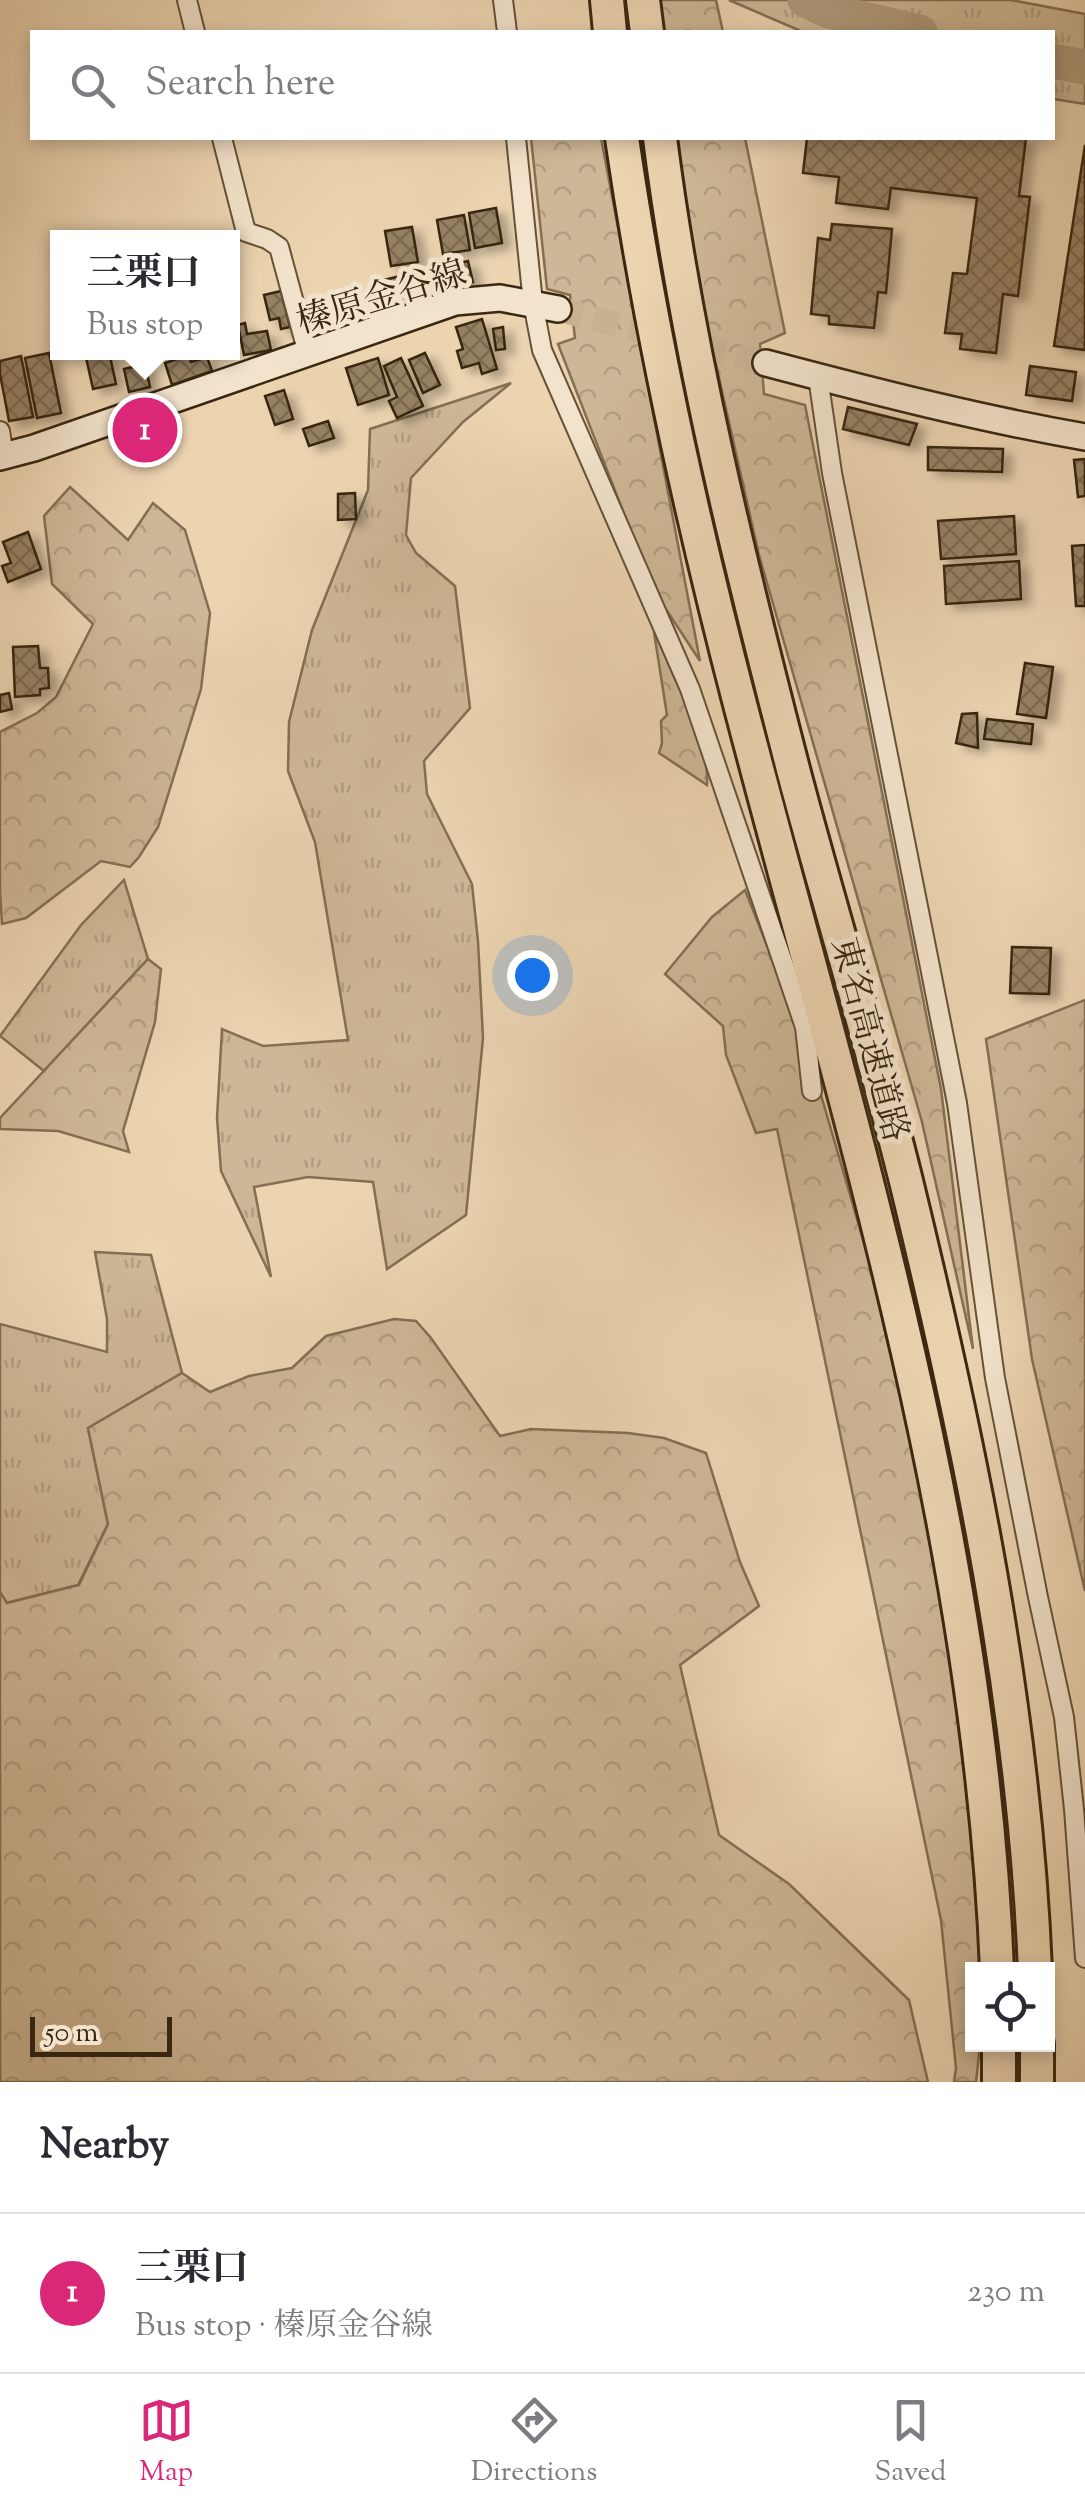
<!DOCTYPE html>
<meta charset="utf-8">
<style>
body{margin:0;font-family:"Sorts Mill Goudy","Noto Serif JP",serif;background:#f2f2f3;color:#2b2b33}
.controls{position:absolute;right:30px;bottom:30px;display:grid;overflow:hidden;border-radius:0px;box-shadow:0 5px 15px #0003}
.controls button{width:90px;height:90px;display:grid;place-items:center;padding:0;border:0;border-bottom:2px solid #e1e1e2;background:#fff;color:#2b2b33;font:50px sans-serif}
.scale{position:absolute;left:30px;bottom:25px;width:142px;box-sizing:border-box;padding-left:10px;border:5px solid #392711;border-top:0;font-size:28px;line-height:35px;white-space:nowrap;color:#392711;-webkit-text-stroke:8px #f3e3cc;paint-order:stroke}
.you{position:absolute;left:532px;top:975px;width:35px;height:35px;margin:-25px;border:8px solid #fff;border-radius:50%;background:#1a73e8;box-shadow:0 0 0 15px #1a73e833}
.badge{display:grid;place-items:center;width:65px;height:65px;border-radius:50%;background:#db2777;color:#fff;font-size:32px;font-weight:700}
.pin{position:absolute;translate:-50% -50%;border:5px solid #fff;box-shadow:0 2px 10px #0006}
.popup{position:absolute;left:50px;top:230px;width:190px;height:130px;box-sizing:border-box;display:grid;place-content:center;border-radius:0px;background:#fff;filter:drop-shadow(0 2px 8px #0005);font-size:32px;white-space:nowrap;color:#7c7c81}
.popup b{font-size:38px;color:#2b2b33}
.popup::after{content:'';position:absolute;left:50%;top:100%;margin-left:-20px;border:20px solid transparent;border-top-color:#fff}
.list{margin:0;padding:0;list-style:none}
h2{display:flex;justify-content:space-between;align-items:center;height:130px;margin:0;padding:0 40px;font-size:42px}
h2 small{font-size:32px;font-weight:400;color:#7c7c81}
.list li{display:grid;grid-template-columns:65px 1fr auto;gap:30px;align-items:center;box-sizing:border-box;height:160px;padding:0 40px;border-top:2px solid #e1e1e2}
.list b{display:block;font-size:38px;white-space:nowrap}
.list p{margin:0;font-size:32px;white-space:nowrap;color:#7c7c81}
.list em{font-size:32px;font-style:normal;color:#7c7c81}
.icon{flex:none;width:55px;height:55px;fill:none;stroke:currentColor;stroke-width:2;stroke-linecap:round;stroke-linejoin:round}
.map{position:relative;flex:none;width:1085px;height:2082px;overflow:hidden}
.search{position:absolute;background:#fff;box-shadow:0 5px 15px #0003;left:30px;right:30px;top:30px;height:110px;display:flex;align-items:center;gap:25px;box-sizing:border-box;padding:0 35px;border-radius:0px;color:#7c7c81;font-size:38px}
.sheet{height:290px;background:#fff}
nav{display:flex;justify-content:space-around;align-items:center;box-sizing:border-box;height:140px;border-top:2px solid #e1e1e2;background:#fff;font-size:28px;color:#7c7c81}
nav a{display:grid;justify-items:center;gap:5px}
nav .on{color:#db2777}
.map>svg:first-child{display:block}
.grass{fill:url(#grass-tufts);stroke:#846f54;stroke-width:2.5}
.forest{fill:url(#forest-crowns);stroke:#846f54;stroke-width:2.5}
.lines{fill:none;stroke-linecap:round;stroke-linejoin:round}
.river{stroke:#af997b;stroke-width:35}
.building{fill:url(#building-cross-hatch);stroke:#392711;stroke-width:2.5;filter:url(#shadow)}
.secondary-tunnel{stroke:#c8b191;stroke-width:25;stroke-dasharray:25 12;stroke-linecap:butt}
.street-casing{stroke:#665239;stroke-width:22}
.secondary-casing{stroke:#392711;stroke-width:30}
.highway-casing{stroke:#392711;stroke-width:38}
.street{stroke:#f3e3cc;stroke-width:18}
.secondary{stroke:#f3e3cc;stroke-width:25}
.highway{stroke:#ecd4b1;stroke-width:32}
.labels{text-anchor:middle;stroke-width:10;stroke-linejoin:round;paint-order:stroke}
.street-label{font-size:35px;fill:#392711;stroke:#f3e3cc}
</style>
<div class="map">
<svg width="1085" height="2082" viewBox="0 0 1085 2082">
<defs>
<pattern id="grass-tufts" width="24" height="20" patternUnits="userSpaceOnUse" patternTransform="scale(2.5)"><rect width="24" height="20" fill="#ceb796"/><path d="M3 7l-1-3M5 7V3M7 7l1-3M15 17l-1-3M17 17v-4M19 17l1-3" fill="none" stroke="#b29d80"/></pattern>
<pattern id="forest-crowns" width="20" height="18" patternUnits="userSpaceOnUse" patternTransform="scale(2.5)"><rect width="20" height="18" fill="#ceb796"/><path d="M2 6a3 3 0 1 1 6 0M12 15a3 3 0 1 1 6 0" fill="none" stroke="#b29d80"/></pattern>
<pattern id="building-cross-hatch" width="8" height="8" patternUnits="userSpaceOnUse" patternTransform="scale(2.5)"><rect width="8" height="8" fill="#968164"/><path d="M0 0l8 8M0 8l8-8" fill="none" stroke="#7b6a51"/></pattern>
<filter id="shadow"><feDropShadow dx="9" dy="5.5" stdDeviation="5" flood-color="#0004"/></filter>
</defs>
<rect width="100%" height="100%" fill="#ecd4b1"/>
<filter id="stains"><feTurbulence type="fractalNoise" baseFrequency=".002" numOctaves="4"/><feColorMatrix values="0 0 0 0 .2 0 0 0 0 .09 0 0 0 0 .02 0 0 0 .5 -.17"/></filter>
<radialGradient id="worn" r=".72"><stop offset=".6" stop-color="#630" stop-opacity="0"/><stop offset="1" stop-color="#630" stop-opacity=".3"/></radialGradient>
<g class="grass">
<polygon points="729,0 1011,0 1085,14 1085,104 1053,99 1052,32 803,32"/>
<polygon points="511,383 463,422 411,478 406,535 416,553 455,586 470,708 424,761 427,794 472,884 478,941 483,1038 466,1215 387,1269 373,1182 308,1177 254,1187 271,1277 221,1171 217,1118 222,1029 263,1046 348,1040 315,842 288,771 289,722 312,630 368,490 370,429"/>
<polygon points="124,880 148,959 44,1071 0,1036 81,925"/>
<polygon points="95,1252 151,1255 182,1373 88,1428 108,1524 78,1585 6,1603 0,1592 0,1324 107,1352 107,1319"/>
</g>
<g class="forest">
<polygon points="657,0 716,0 723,32 661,32"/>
<polygon points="531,138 601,138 700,661 654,591 558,344 575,338 570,295 547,289"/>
<polygon points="675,138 745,138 785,333 760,344 764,394 805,405 941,1089 973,1349 922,1122 759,555 691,254"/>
<polygon points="70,487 128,540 153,503 185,530 210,613 201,689 158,827 139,857 130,867 101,861 26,918 2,924 0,890 0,732 37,713 56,697 93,624 52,584 44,516"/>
<path d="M654 632C674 671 710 741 707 785L659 753 662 743 661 721 667 715Z"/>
<polygon points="745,890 807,1047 878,1291 958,1663 983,1969 972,1970 972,2044 980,2045 976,2082 954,2082 956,2068 941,1920 777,1129 756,1133 726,1055 723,1026 665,974 712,917"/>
<polygon points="148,959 161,969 155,1022 123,1131 129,1152 58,1131 0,1129 0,1118"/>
<polygon points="1085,1000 1085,1591 1032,1359 986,1039"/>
<polygon points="394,1319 416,1321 431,1338 500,1436 531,1429 628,1433 664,1438 706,1453 740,1562 759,1606 680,1665 719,1835 789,1884 909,2000 928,2082 0,2082 0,1592 7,1603 79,1585 108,1524 88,1428 182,1373 210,1392 249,1376 292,1368 326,1336"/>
</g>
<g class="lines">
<g class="river">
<polyline points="805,0 829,11 920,32"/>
<polyline points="1052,61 1085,67"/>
</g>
</g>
<g class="building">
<polygon points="807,138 1026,138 1019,196 1030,197 1018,296 1003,294 996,353 960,349 962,334 945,333 953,273 967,274 977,198 891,188 888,209 836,203 839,177 803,173"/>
<polygon points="1085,145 1085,350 1054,346"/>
<polygon points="496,208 502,243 475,248 469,213"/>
<polygon points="464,215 470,250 443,254 437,220"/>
<polygon points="832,224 892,229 886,293 878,292 874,328 829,324 829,316 811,314 818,238 830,240"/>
<polygon points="412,227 418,262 391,266 385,231"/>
<polygon points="468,261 473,282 444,290 438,268"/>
<polygon points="400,276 404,292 380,298 376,282"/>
<polygon points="281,291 290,327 281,329 279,318 270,320 264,295"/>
<polygon points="482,319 497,369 482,374 479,363 462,368 457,351 463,349 456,327"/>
<polygon points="245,323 247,334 267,331 271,350 244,355 238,325"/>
<polygon points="503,327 505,349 496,350 493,329"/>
<polygon points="109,352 116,384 93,389 85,353"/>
<polygon points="49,353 61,413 37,418 25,358"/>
<polygon points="425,353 440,385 423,393 409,360"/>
<polygon points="189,355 191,362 207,357 212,371 172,385 165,363"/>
<polygon points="21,356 33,417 9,421 0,374 0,361"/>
<polygon points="378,358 389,395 358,405 346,368"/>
<polygon points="401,358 423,406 397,418 389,401 397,397 384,366"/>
<polygon points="145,364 150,387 129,392 124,369"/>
<polygon points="1030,366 1076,372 1072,401 1026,395"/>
<polygon points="284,390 293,419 275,425 265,396"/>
<polygon points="848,407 917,424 909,445 843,429"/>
<polygon points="328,421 334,438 309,446 303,429"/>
<polygon points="928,447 1003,449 1002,472 928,470"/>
<polygon points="1085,459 1085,496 1078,497 1074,460"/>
<polygon points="355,493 356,519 338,520 338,494"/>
<polygon points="1014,516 1016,554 941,559 938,521"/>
<polygon points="28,532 41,569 8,582 2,566 11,563 3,542"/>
<polygon points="1085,545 1085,606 1076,606 1072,546"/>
<polygon points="1019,561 1021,599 946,604 944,566"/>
<polygon points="38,646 40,668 48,668 49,688 40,689 40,695 15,697 13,647"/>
<polygon points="1025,663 1053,667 1046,718 1017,714"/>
<polygon points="9,693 12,709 0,712 0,695"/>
<polygon points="977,713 978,748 956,743 962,714"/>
<polygon points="987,719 1033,724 1031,744 984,739"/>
<polygon points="1012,947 1051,948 1049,994 1010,993"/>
</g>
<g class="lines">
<polyline class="secondary-tunnel" points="558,309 766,363"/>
<g class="street-casing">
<g id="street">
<polyline points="187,0 195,32"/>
<polyline points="503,0 507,32"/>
<polyline points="222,138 246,232 267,239 279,247 308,354"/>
<polyline points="516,138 533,303 542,350 690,689 805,1027 812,1091"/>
<polyline points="818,377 832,473 957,1103 995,1378 1038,1597 1064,1717 1074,1809 1085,1958"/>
<polyline points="0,431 4,456"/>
</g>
</g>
<g class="secondary-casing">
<g id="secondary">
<path d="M766 363C872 391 977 418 1085 437"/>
<polyline points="0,457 34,448 455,302 500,298 558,309"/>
</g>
</g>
<g class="highway-casing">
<g id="highway">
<polyline points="607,0 610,32"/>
<polyline points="643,0 647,32"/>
<path d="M622 138C650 330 692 520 741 708 850 1125 980 1536 997 1970"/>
<path d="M660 138C687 351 740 564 794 773 830 909 872 1044 906 1181 969 1440 1024 1703 1035 1970"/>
<polyline points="999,2082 999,2044"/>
<polyline points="1037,2082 1037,2044"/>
</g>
</g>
<use href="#street" class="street"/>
<use href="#secondary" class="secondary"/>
<use href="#highway" class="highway"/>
</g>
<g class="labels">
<g class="street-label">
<text transform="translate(381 296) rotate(-17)" y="12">榛原金谷線</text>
<text transform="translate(871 1039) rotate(75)" y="12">東名高速道路</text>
</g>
</g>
<rect width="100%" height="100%" filter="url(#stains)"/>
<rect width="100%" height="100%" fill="url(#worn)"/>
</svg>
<div class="controls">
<button><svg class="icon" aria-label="locate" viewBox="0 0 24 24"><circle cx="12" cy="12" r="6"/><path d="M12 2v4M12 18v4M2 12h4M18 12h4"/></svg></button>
</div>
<div class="scale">50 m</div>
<div class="you"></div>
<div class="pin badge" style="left:145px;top:430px">1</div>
<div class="popup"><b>三栗口</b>Bus stop</div>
<div class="search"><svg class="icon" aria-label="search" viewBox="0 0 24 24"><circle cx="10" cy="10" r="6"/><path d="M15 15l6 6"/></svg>Search here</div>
</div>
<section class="sheet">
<h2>Nearby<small></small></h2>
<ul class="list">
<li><span class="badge">1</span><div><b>三栗口</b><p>Bus stop · 榛原金谷線</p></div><em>230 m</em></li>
</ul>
</section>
<nav>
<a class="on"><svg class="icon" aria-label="map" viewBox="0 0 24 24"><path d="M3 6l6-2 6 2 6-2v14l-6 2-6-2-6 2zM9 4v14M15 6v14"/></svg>Map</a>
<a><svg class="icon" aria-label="directions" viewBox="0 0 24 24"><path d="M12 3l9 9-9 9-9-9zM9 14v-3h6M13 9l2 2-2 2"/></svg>Directions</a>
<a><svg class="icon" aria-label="saved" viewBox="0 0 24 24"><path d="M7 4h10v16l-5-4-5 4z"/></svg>Saved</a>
</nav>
